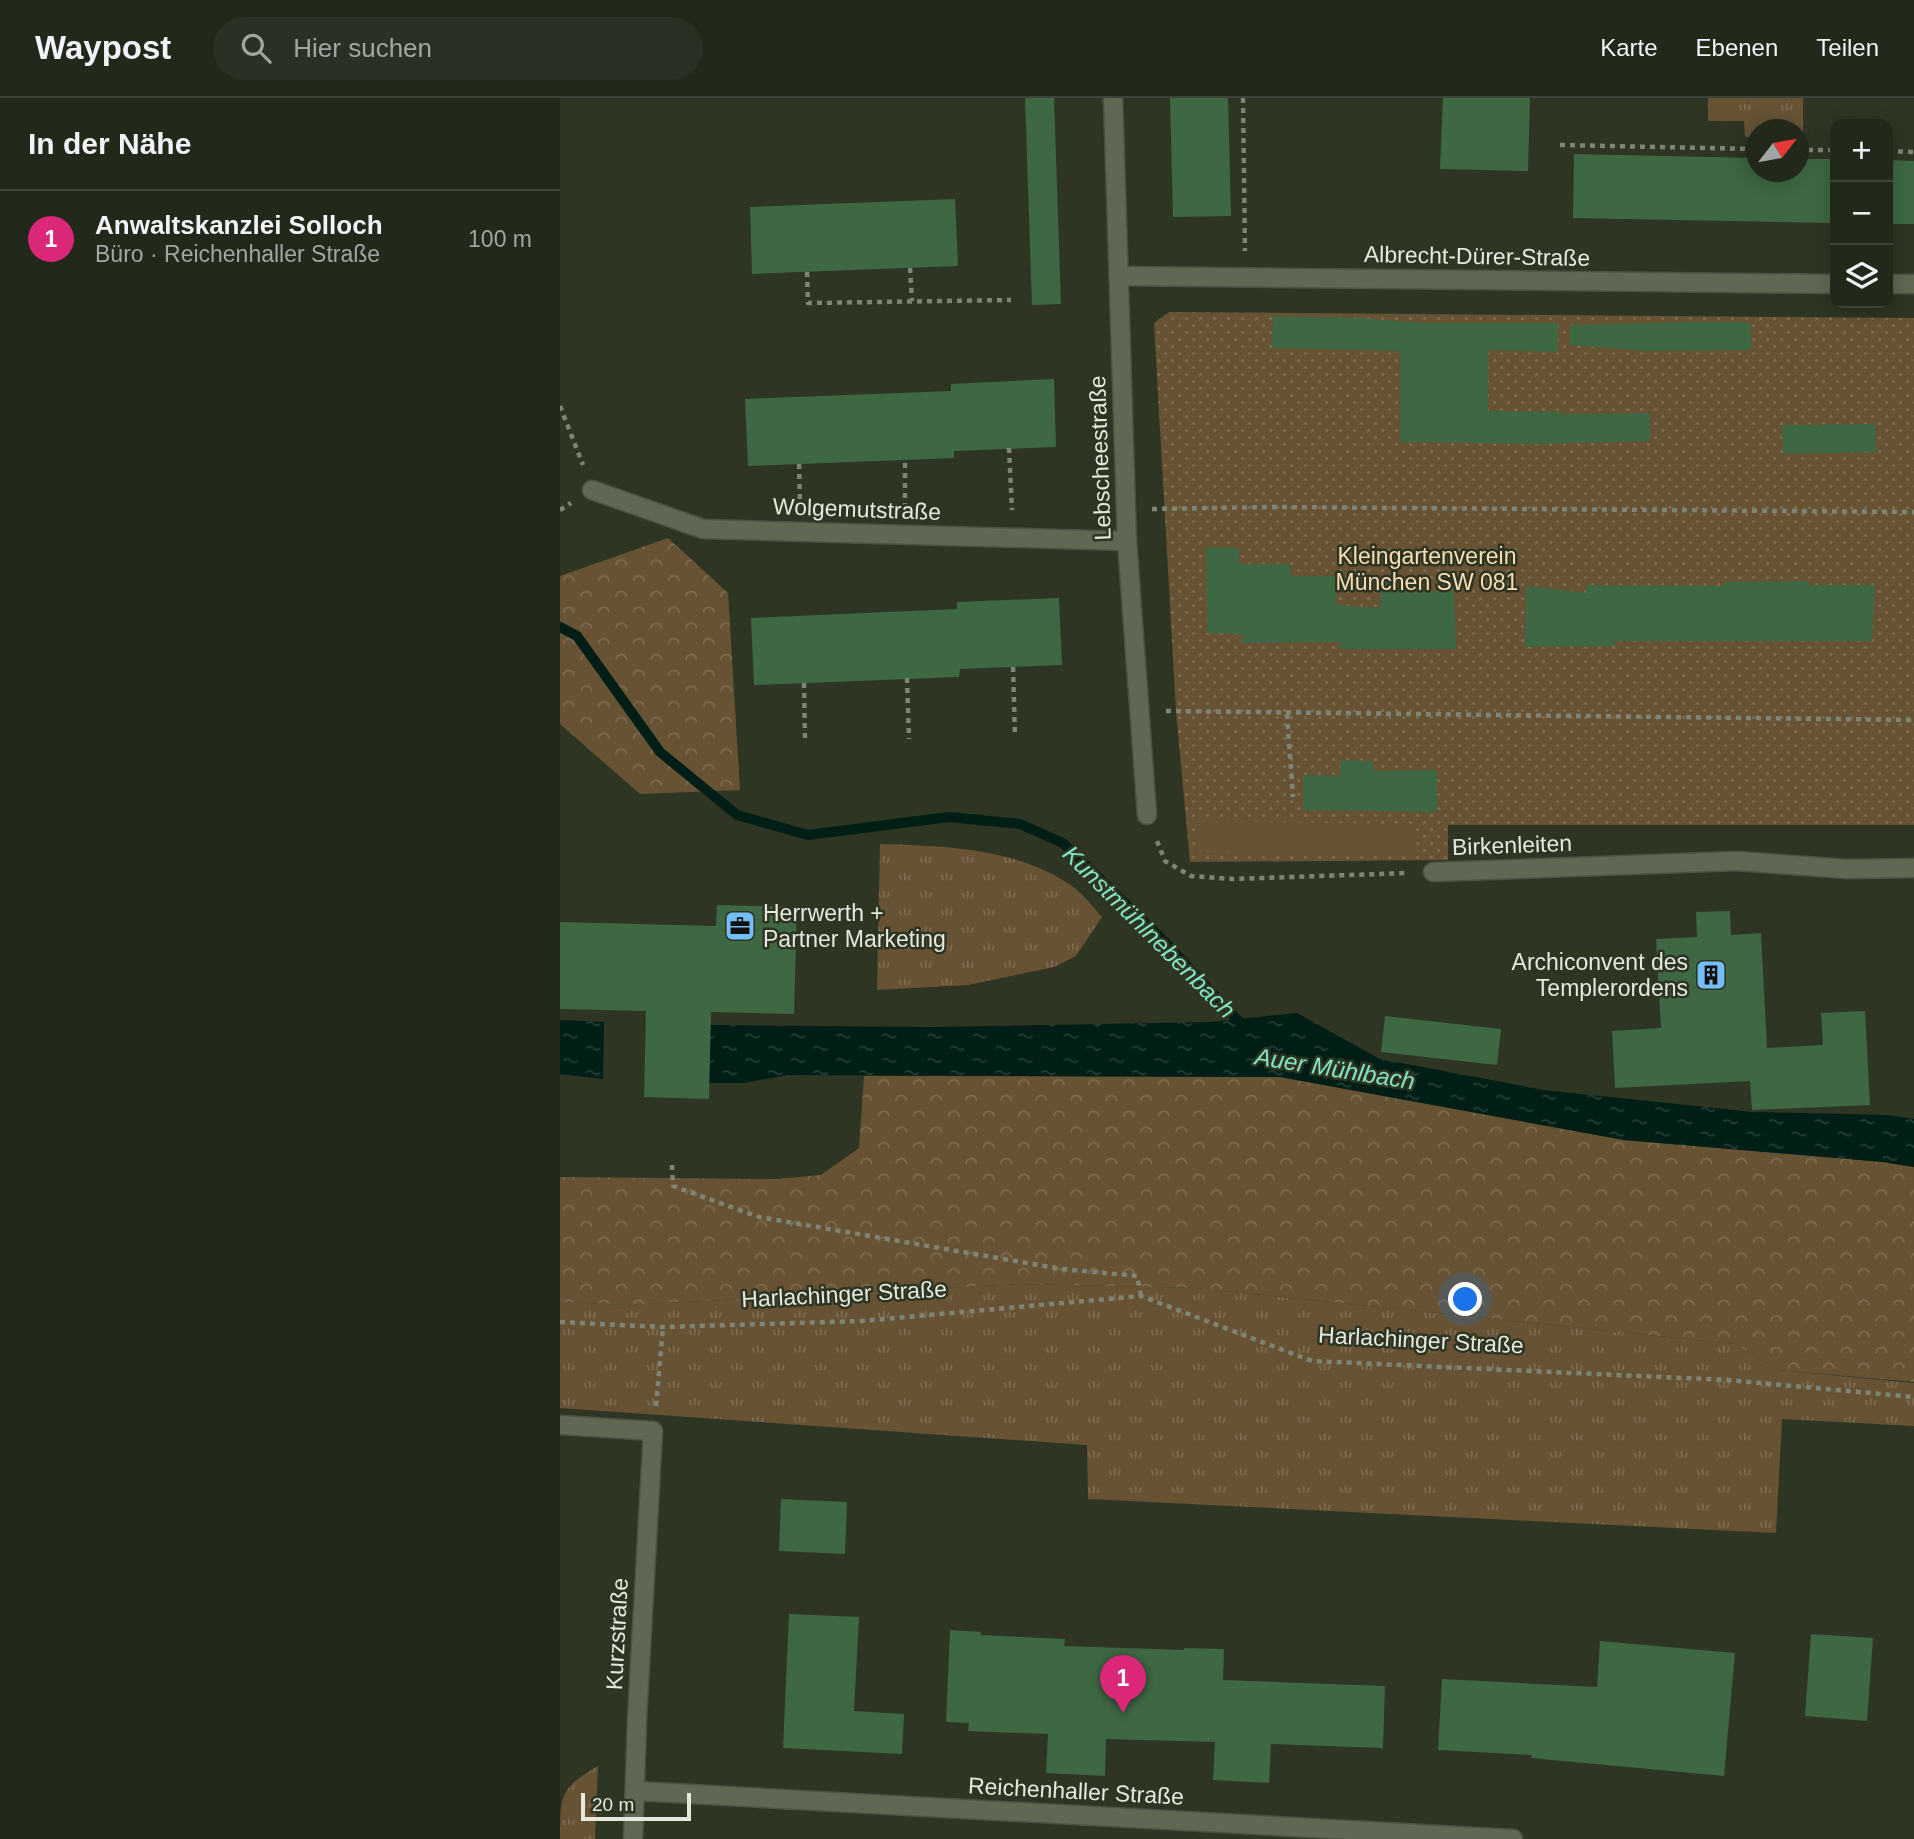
<!DOCTYPE html>
<html lang="de">
<meta charset="utf-8">
<style>
body{margin:0;font-family:Helvetica,sans-serif;background:#2a3023;color:#f1f3f6}
.controls{position:absolute;right:21px;top:21px;display:grid;overflow:hidden;border-radius:14px;box-shadow:0 4px 18px #0003}
.controls button{width:63px;height:63px;display:grid;place-items:center;padding:0;border:0;border-bottom:2px solid #3f4439;background:#22281a;color:#f1f3f6;font:35px sans-serif}
.compass{position:absolute;left:1186px;top:21px;width:63px;height:63px;border-radius:50%;background:#22281a;box-shadow:0 4px 18px #0003;rotate:59deg}
.scale{position:absolute;left:21px;bottom:18px;width:110px;box-sizing:border-box;padding-left:7px;border:4px solid #e4e8dd;border-top:0;font-size:19px;line-height:24px;white-space:nowrap;color:#e4e8dd;-webkit-text-stroke:5px #2e3522;paint-order:stroke}
.you{position:absolute;left:906px;top:1202px;width:24px;height:24px;margin:-18px;border:5px solid #fff;border-radius:50%;background:#1a73e8;box-shadow:0 0 0 10px #1a73e833}
.badge{display:grid;place-items:center;width:46px;height:46px;border-radius:50%;background:#db2777;color:#fff;font-size:23px;font-weight:700}
.pin{position:absolute;translate:-50% -58px;filter:drop-shadow(0 2px 4px #0008)}
.pin::after{content:'';position:absolute;top:37px;width:24px;height:21px;background:inherit;clip-path:polygon(0 0,100% 0,50% 100%)}
.list{margin:0;padding:0;list-style:none}
h2{display:flex;justify-content:space-between;align-items:center;height:91px;margin:0;padding:0 28px;font-size:30px}
h2 small{font-size:23px;font-weight:400;color:#a2a6a2}
.list li{display:grid;grid-template-columns:46px 1fr auto;gap:21px;align-items:center;box-sizing:border-box;height:98px;padding:0 28px;border-top:2px solid #3f4439}
.list b{display:block;font-size:26px;white-space:nowrap}
.list p{margin:0;font-size:23px;white-space:nowrap;color:#a2a6a2}
.list em{font-size:23px;font-style:normal;color:#a2a6a2}
.icon{flex:none;width:38px;height:38px;fill:none;stroke:currentColor;stroke-width:2;stroke-linecap:round;stroke-linejoin:round}
.map{position:relative;flex:none;width:1354px;height:1741px;overflow:hidden}
header{display:flex;align-items:center;gap:42px;box-sizing:border-box;height:98px;padding:0 35px;background:#22281a;border-bottom:2px solid #3f4439}
header strong{font-size:33px}
nav{display:flex;gap:38px;margin-inline-start:auto;font-size:24px}
.search{width:490px;height:63px;background:#2a3023;display:flex;align-items:center;gap:18px;box-sizing:border-box;padding:0 24px;border-radius:38px;color:#a2a6a2;font-size:26px}
main{display:flex}
aside{flex:1;background:#22281a}
.map>svg:first-child{display:block}
.grass{fill:url(#grass-tufts)}
.forest{fill:url(#forest-crowns)}
.garden{fill:url(#garden-dots)}
.pitch{fill:#675334}
.water{fill:url(#water-ripples)}
.lines{fill:none;stroke-linecap:round;stroke-linejoin:round}
.stream{stroke:#001e15;stroke-width:10}
.building{fill:#3e6744}
.minor-casing{stroke:#4c5142;stroke-width:21}
.path{stroke:#7f8475;stroke-width:4.5;stroke-dasharray:5 5;stroke-linecap:butt}
.minor{stroke:#606753;stroke-width:18}
.labels{text-anchor:middle;stroke-width:5;stroke-linejoin:round;paint-order:stroke}
.street-label{font-size:23px;fill:#e4e8dd;stroke:#2e3522}
.park-label{font-size:23px;fill:#f9ddb4;stroke:#2e3522}
.poi-label{font-size:23px;fill:#e4e8dd;stroke:#2e3522;text-anchor:start}
.water-label{font-size:24px;font-style:italic;fill:#82e3c3;stroke:#2e3522}
</style>
<header>
<strong>Waypost</strong>
<div class="search"><svg class="icon" aria-label="search" viewBox="0 0 24 24"><circle cx="10" cy="10" r="6"/><path d="M15 15l6 6"/></svg>Hier suchen</div>
<nav><a>Karte</a><a>Ebenen</a><a>Teilen</a></nav>
</header>
<main>
<aside>
<h2>In der Nähe<small></small></h2>
<ul class="list">
<li><span class="badge">1</span><div><b>Anwaltskanzlei Solloch</b><p>Büro · Reichenhaller Straße</p></div><em>100 m</em></li>
</ul>
</aside>
<div class="map">
<svg width="1354" height="1741" viewBox="0 0 1354 1741">
<defs>
<pattern id="grass-tufts" width="24" height="20" patternUnits="userSpaceOnUse" patternTransform="scale(1.75)"><rect width="24" height="20" fill="#675334"/><path d="M3 7l-1-3M5 7V3M7 7l1-3M15 17l-1-3M17 17v-4M19 17l1-3" fill="none" stroke="#7d6c51"/></pattern>
<pattern id="forest-crowns" width="20" height="18" patternUnits="userSpaceOnUse" patternTransform="scale(1.75)"><rect width="20" height="18" fill="#675334"/><path d="M2 6a3 3 0 1 1 6 0M12 15a3 3 0 1 1 6 0" fill="none" stroke="#7d6c51"/></pattern>
<pattern id="garden-dots" width="8" height="8" patternUnits="userSpaceOnUse" patternTransform="scale(1.75)"><rect width="8" height="8" fill="#675334"/><path d="M2 2h.1M6 6h.1" fill="none" stroke="#7d6c51" stroke-width="1.8" stroke-linecap="round"/></pattern>
<pattern id="water-ripples" width="26" height="14" patternUnits="userSpaceOnUse" patternTransform="scale(1.75)"><rect width="26" height="14" fill="#001e15"/><path d="M2 4q2-2 4 0t4 0M15 11q2-2 4 0t4 0" fill="none" stroke="#253f37"/></pattern>
</defs>
<rect width="100%" height="100%" fill="#2e3522"/>
<g class="grass">
<polygon points="1148,0 1243,0 1243,39 1239,39 1238,32 1196,32 1196,39 1185,39 1184,23 1148,23"/>
<path d="M320 746C385 748 457 750 512 788 523 796 533 809 542 819L516 858 494 869 408 887 317 892Z"/>
<polygon points="458,1186 636,1190 1175,1246 1218,1272 1354,1285 1354,1328 1222,1321 1216,1435 528,1401 527,1347 0,1310 0,1204 67,1207"/>
<path d="M38 1668 35 1741H0C0 1697 0 1690 38 1668Z"/>
</g>
<g class="forest">
<polygon points="108,440 168,495 180,692 80,696 0,626 0,478"/>
<polygon points="304,978 720,979 1064,1042 1323,1064 1354,1069 1354,1284 1218,1272 1175,1246 636,1190 458,1186 67,1207 0,1204 0,1079 217,1081 261,1077 299,1050"/>
</g>
<polygon class="garden" points="609,214 1354,220 1354,727 888,727 888,762 630,764 616,613 594,225"/>
<polygon class="pitch" points="638,723 854,726 854,756 638,753"/>
<g class="water">
<polygon points="737,915 820,961 984,992 1192,1014 1328,1017 1354,1021 1354,1069 1323,1064 1064,1042 720,979 228,977 184,985 149,985 150,927 373,929 651,924"/>
<polygon points="0,922 44,924 43,981 0,976"/>
</g>
<g class="lines">
<polyline class="stream" points="0,529 17,538 100,654 177,717 248,737 389,719 460,726 503,745 602,841 685,930"/>
</g>
<g class="building">
<polygon points="465,0 494,0 501,206 472,207"/>
<polygon points="610,0 668,0 671,118 613,119"/>
<polygon points="883,0 970,0 968,73 880,71"/>
<polygon points="1014,56 1196,60 1196,74 1238,74 1238,61 1275,61 1275,125 1013,120"/>
<polygon points="1328,62 1354,63 1354,126 1328,126"/>
<polygon points="395,101 398,168 192,176 190,109"/>
<polygon points="713,218 800,220 861,225 998,225 998,254 928,252 928,313 1000,314 1000,316 1090,315 1090,343 975,346 840,344 840,253 712,250"/>
<polygon points="1126,224 1190,224 1191,252 1088,253 1010,247 1010,227"/>
<polygon points="494,281 496,349 394,353 394,360 188,368 185,301 391,293 391,286"/>
<polygon points="1315,326 1316,354 1223,356 1222,327"/>
<polygon points="646,449 679,450 679,466 731,466 731,478 777,478 776,507 820,510 822,482 856,482 856,493 894,493 896,551 780,551 780,544 682,545 682,536 647,535"/>
<polygon points="1248,483 1248,487 1315,487 1312,543 1054,543 1054,548 965,549 966,488 1026,495 1027,487 1165,488 1165,484"/>
<polygon points="499,500 502,567 400,571 399,579 194,587 191,520 397,511 397,504"/>
<polygon points="780,662 813,663 813,673 877,672 877,714 743,712 743,677 780,678"/>
<polygon points="157,807 237,809 234,916 151,914 149,1001 84,999 86,913 0,911 0,824 156,828"/>
<polygon points="1170,813 1171,837 1201,835 1207,950 1263,947 1261,915 1305,913 1310,1007 1192,1012 1190,983 1055,990 1052,933 1101,930 1096,841 1137,839 1136,814"/>
<polygon points="825,918 941,931 937,967 821,954"/>
<polygon points="221,1401 287,1404 285,1456 219,1453"/>
<polygon points="229,1516 299,1519 294,1613 344,1616 342,1656 223,1650"/>
<polygon points="390,1532 421,1534 421,1537 505,1541 504,1548 624,1552 624,1550 664,1551 663,1582 825,1588 823,1650 711,1646 709,1685 653,1682 655,1644 546,1641 545,1678 486,1675 488,1636 408,1633 409,1625 386,1624"/>
<polygon points="1251,1536 1313,1540 1307,1623 1245,1618"/>
<polygon points="1040,1543 1175,1555 1164,1678 971,1660 972,1657 878,1652 882,1581 1037,1589"/>
</g>
<g class="lines">
<g class="minor-casing">
<g id="minor">
<polyline points="553,0 567,443 587,717"/>
<polyline points="559,178 1275,186"/>
<polyline points="1328,186 1354,186"/>
<polyline points="32,392 143,431 567,443"/>
<polyline points="873,774 1177,763 1287,771 1354,770"/>
<polyline points="0,1327 93,1333 77,1621 73,1741"/>
<polyline points="76,1693 953,1741"/>
</g>
</g>
<g class="path">
<polyline points="683,0 685,153"/>
<polyline points="1000,47 1196,51"/>
<polyline points="1238,52 1275,52"/>
<polyline points="1328,53 1354,54"/>
<polyline points="350,170 352,203"/>
<polyline points="247,174 248,205 451,202"/>
<polyline points="0,308 23,367"/>
<polyline points="449,350 452,412"/>
<polyline points="239,366 240,407"/>
<polyline points="345,410 345,362"/>
<polyline points="592,411 714,409 1354,414"/>
<polyline points="0,412 11,405"/>
<polyline points="453,569 455,639"/>
<polyline points="347,580 349,641"/>
<polyline points="244,585 245,643"/>
<polyline points="606,613 1354,622"/>
<polyline points="727,616 733,699"/>
<polyline points="597,743 605,763 631,778 673,781 847,775"/>
<polyline points="112,1067 113,1088 199,1119 502,1171 577,1178 581,1198"/>
<polyline points="0,1224 103,1229 302,1223 581,1198 752,1263 1167,1282 1354,1299"/>
<polyline points="96,1308 103,1229"/>
</g>
<use href="#minor" class="minor"/>
</g>
<defs>
<g id="office-square" transform="scale(1.575)"><rect x="-9" y="-9" width="18" height="18" rx="4" fill="#74c0f6" stroke="#2e3522"/><path d="M-6-3h4V-5.5h4V-3h4V5H-6ZM-1-4.5V-3h2v-1.5ZM-6 0V1H6V0Z" fill="#111"/></g>
<g id="building-square" transform="scale(1.575)"><rect x="-9" y="-9" width="18" height="18" rx="4" fill="#74c0f6" stroke="#2e3522"/><path d="M-4-6H4V6H1V3H-1V6H-4ZM-2.5-4.3h1.7v1.8h-1.7ZM.8-4.3h1.7v1.8H.8ZM-2.5-1h1.7V.8h-1.7ZM.8-1h1.7V.8H.8Z" fill="#111"/></g>
</defs>
<g fill-rule="evenodd">
<use href="#office-square" x="180" y="828"/>
<use href="#building-square" x="1151" y="877"/>
</g>
<g class="labels">
<g class="street-label">
<text transform="translate(917 158) rotate(1)" y="8">Albrecht-Dürer-Straße</text>
<text transform="translate(540 360) rotate(-92)" y="8">Lebscheestraße</text>
<text transform="translate(297 411) rotate(2)" y="8">Wolgemutstraße</text>
<text transform="translate(952 747) rotate(-2)" y="8">Birkenleiten</text>
<text transform="translate(284 1196) rotate(-3)" y="8">Harlachinger Straße</text>
<text transform="translate(861 1242) rotate(3)" y="8">Harlachinger Straße</text>
<text transform="translate(57 1536) rotate(-87)" y="8">Kurzstraße</text>
<text transform="translate(516 1693) rotate(3)" y="8">Reichenhaller Straße</text>
</g>
<g class="park-label">
<text x="867" y="466">Kleingartenverein<tspan x="867" dy="26">München SW 081</tspan></text>
</g>
<g class="poi-label">
<text x="203" y="823">Herrwerth +<tspan x="203" dy="26">Partner Marketing</tspan></text>
<text x="1128" y="872" text-anchor="end">Archiconvent des<tspan x="1128" dy="26">Templerordens</tspan></text>
</g>
<g class="water-label">
<text transform="translate(589 834) rotate(45)" y="8">Kunstmühlnebenbach</text>
<text transform="translate(775 971) rotate(9)" y="8">Auer Mühlbach</text>
</g>
</g>
</svg>
<div class="controls">
<button>+</button>
<button>−</button>
<button><svg class="icon" aria-label="layers" viewBox="0 0 24 24"><path d="M12 4l9 5-9 5-9-5zM3 14l9 5 9-5"/></svg></button>
</div>
<svg class="compass" viewBox="-18 -18 36 36"><path d="M0-13l5 13h-10z" fill="#e53935"/><path d="M0 13l5-13h-10z" fill="#a2a6a2"/></svg>
<div class="scale">20 m</div>
<div class="you"></div>
<div class="pin badge" style="left:563px;top:1615px">1</div>
</div>
</main>
